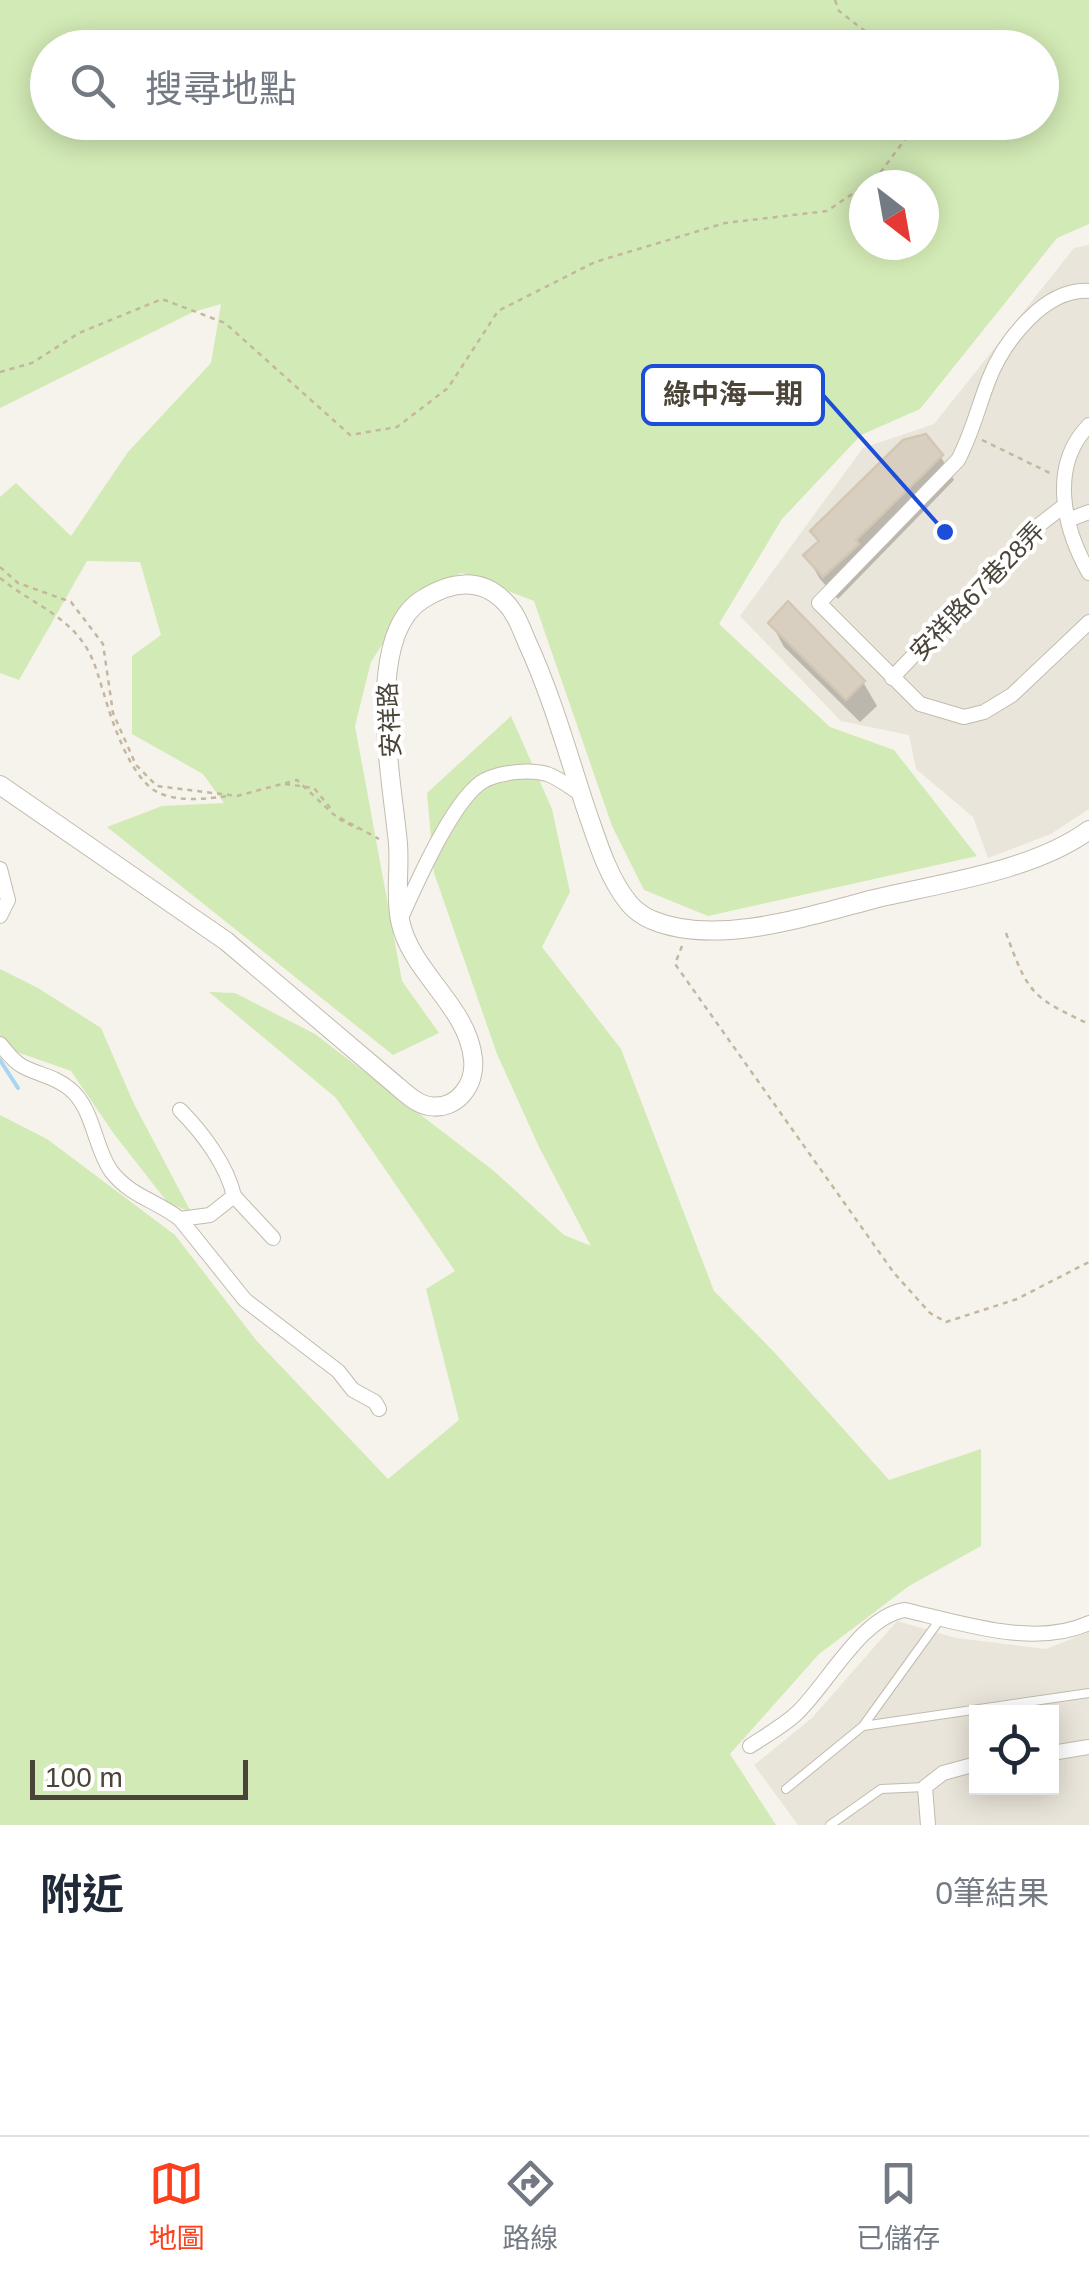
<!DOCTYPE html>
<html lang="zh-TW">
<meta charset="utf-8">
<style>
body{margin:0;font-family:Arial,"Noto Sans TC",sans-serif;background:#f6f6f7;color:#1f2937}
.controls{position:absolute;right:30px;bottom:30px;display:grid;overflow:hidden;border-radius:0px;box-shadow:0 5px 25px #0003}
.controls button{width:90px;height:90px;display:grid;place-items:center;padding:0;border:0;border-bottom:2px solid #e0e1e3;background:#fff;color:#1f2937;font:50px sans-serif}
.compass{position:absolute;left:849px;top:170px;width:90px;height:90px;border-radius:50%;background:#fff;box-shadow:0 5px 25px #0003;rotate:149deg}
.scale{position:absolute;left:30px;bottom:25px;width:218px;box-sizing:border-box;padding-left:10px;border:5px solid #4b4439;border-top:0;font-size:28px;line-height:35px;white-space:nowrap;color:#4b4439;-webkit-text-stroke:8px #fff;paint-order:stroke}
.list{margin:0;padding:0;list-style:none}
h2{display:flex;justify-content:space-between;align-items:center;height:130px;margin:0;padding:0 40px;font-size:42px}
h2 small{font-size:32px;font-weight:400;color:#747a83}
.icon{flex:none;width:55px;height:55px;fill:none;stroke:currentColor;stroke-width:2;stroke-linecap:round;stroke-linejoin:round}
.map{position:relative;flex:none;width:1089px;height:1825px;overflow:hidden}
.search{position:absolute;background:#fff;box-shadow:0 5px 25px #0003;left:30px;right:30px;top:30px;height:110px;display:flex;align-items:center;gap:25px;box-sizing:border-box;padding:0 35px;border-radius:55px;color:#747a83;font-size:38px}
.sheet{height:310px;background:#fff}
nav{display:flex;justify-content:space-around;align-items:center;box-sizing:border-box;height:140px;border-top:2px solid #e0e1e3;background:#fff;font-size:28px;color:#747a83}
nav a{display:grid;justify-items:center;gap:5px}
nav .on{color:#fc3f1d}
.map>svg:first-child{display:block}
.residential{fill:#eae5da;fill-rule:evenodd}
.green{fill:#d2eab5;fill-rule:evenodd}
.shadow{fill:#0003}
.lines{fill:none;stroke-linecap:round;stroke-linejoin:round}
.stream{stroke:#a9d4f2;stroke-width:4}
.building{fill:#d8cfc1;stroke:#d3c7b4;stroke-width:2.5}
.service-casing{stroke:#c2bbae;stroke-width:10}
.minor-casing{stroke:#c2bbae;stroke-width:16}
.tertiary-casing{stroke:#c2bbae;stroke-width:20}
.path{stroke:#c4b79f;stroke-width:2.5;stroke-dasharray:5 5;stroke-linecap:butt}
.service{stroke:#fff;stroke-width:8}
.minor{stroke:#fff;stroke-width:14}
.tertiary{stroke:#fff;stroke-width:18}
.labels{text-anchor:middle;stroke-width:8;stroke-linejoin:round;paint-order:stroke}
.street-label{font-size:25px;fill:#4b4439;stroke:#fff}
.leader{fill:none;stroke:#1d4ed8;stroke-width:4}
.callout-dot{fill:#1d4ed8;stroke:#fff;stroke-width:4}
.callout{fill:#fff;stroke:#1d4ed8;stroke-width:4}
.callout-label{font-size:28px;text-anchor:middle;font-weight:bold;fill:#4b4439}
</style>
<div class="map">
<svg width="1089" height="1825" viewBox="0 0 1089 1825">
<rect width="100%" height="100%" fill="#f6f3ec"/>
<g class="residential">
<polygon points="1089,245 1089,809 1051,834 988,858 973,817 916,769 909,735 841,721 740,616 863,448 934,424 1074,248"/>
<path d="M897 1621 956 1638 1046 1649 1089 1632V1825H798L754 1765 812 1718ZM976 1712H1052V1788H976Z"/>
</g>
<g class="green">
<path d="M0 0H1089V224L1057 238 920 409 861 435 782 519 719 624 830 727 894 750 977 856 708 916 644 890 612 826 534 601 462 573 416 591 371 662 355 726 402 981 439 1033 393 1055 107 827 162 806 224 803 203 774 132 734V656L161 635 140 562 87 561 19 680 0 673V497L16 483 71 536 128 452 211 363 221 304 193 312 0 408ZM48 48H1042V122H48ZM864 185H924V245H864Z"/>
<polygon points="511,716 552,809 570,892 542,947 621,1049 714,1291 775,1353 889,1480 981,1449 981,1546 909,1586 819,1654 730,1754 776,1825 0,1825 0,1115 47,1139 175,1235 256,1340 388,1479 459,1420 426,1289 455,1271 336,1098 209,992 235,993 315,1034 494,1171 564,1235 591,1246 539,1147 497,1054 434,873 427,793"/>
<polygon points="0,969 38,988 101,1028 134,1104 191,1212 168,1203 114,1134 71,1071 0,1046"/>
</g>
<g class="shadow">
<polygon points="941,457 954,480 838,599 820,579 806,555"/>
<polygon points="771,623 863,682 877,706 860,722 784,647"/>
</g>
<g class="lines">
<polyline class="stream" points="0,1060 18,1088"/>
</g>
<g class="building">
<polygon points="926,434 943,455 856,540 859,544 823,577 803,555 819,541 810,531 903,440"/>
<polygon points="788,601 865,681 846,700 768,623"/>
</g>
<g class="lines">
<g class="service-casing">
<g id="service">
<polyline points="863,1726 941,1618"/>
<polyline points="786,1789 863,1726 1089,1693"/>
<polyline points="830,1825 881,1789 925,1787"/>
</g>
</g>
<g class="minor-casing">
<g id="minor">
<path d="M1089 291C1045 288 1004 341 989 379 978 407 972 434 958 460L819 603 920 704 964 717 984 712 1012 695 1089 622"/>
<path d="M1089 425C1049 466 1063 527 1089 573"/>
<polyline points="1068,520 1089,512"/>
<polyline points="892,678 1034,529 1065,505"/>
<polyline points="0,869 8,900 0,916"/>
<path d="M400 920C415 887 454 796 485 780 502 772 529 769 547 774 559 778 571 788 581 794"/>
<path d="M0 1044C6 1051 13 1061 22 1066 38 1075 55 1076 70 1089 94 1109 94 1147 111 1171 131 1197 156 1200 180 1219L210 1215 234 1196C227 1165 202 1132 180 1110"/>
<polyline points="234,1196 273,1238"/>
<polyline points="180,1219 245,1300 338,1371 353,1390 375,1402 379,1409"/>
<path d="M750 1746C765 1736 783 1726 796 1714 827 1685 862 1616 905 1610 961 1623 1035 1648 1089 1623"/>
<polyline points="1052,1753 1089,1747"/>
<polyline points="928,1825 925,1787 943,1773 976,1764"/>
</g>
</g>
<g class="tertiary-casing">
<path id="tertiary" d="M0 785 226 941 397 1086C406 1094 417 1104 429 1106 457 1111 476 1084 473 1059 468 1006 410 972 400 920 395 896 400 869 398 844 393 785 362 636 423 599 450 582 480 576 505 602 516 613 521 628 527 642 551 694 567 751 585 806 596 837 607 876 628 902 633 909 644 917 652 920 716 947 809 916 874 899 941 883 1033 871 1089 830"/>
</g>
<g class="path">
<polyline points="835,0 839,11 887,48"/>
<polyline points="865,185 877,177 918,122"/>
<polyline points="0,372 32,363 79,333 162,299 225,323 350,435 397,427 448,388 498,311 595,262 725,223 827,211 864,186"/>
<polyline points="982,440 1052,474"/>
<polyline points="0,567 18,583 71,602 103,644 113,713 136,765 157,786 237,796 297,780 333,814 379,839"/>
<path d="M0 578C28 601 64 614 84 644 95 660 98 676 104 694 112 722 131 780 159 793 179 802 207 799 228 796"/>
<polyline points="285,784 314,788 331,809"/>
<polyline points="339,819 358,829"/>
<path d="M1006 933C1028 993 1031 997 1089 1024"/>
<polyline points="682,946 675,964 894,1273 930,1313 946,1322 1017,1299 1089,1262"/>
</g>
<use href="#service" class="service"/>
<use href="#minor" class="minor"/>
<use href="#tertiary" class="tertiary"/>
</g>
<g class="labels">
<g class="street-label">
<text transform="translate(977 591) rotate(-46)" y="9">安祥路67巷28弄</text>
<text transform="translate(389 720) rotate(-93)" y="9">安祥路</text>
</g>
</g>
<path class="leader" d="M945 532L823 395"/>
<circle class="callout-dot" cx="945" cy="532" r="10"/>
<rect class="callout" x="643" y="366" width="180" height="58" rx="10"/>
<g class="callout-label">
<text x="733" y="404">綠中海一期</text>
</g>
</svg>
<div class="controls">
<button><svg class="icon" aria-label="locate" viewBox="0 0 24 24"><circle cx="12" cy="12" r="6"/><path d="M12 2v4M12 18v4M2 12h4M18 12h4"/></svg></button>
</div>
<svg class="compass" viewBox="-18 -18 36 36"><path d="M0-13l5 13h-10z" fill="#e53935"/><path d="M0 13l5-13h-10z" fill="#747a83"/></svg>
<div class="scale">100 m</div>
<div class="search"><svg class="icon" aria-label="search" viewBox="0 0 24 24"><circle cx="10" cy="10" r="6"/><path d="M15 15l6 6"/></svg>搜尋地點</div>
</div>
<section class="sheet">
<h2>附近<small>0筆結果</small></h2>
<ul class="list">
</ul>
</section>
<nav>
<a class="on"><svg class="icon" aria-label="map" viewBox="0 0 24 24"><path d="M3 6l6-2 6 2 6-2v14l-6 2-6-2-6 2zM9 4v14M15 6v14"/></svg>地圖</a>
<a><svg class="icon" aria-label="directions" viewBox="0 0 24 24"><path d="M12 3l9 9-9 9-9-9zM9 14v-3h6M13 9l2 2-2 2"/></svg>路線</a>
<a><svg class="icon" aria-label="saved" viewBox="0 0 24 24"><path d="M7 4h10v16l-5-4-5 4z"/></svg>已儲存</a>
</nav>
